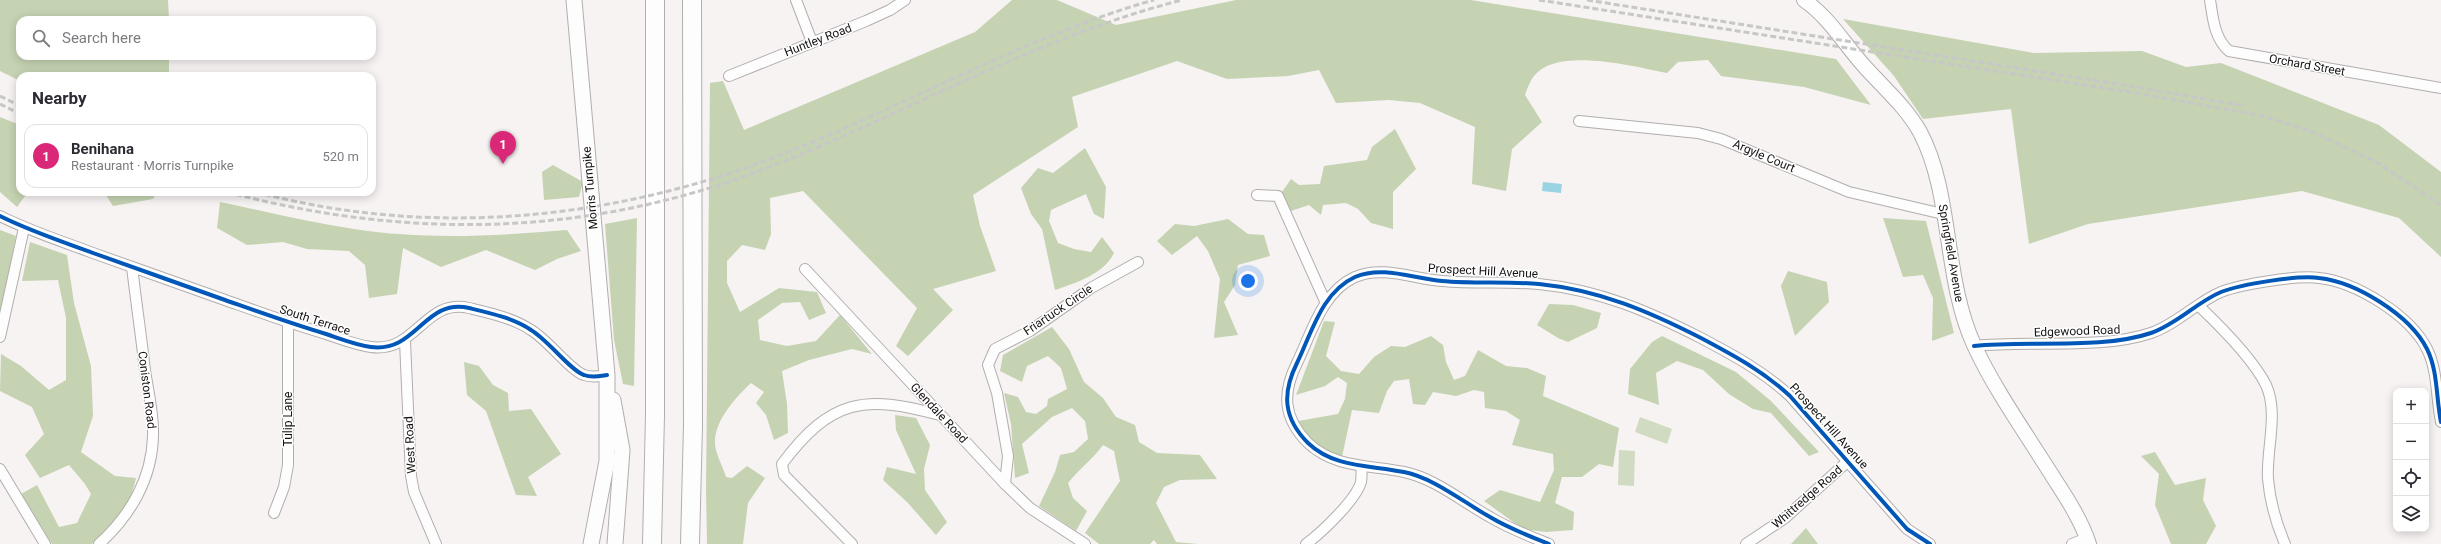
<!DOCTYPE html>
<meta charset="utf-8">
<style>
body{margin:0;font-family:Roboto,sans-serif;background:#f7f7f7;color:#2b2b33}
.controls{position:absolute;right:12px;bottom:12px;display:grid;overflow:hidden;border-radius:8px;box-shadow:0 2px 10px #0003}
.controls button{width:36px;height:36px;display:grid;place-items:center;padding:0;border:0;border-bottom:1px solid #e1e1e2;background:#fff;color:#2b2b33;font:20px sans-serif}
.you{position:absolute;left:1248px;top:281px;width:14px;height:14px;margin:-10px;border:3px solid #fff;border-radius:50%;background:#1a73e8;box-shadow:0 0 0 6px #1a73e833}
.badge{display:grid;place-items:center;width:26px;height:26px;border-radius:50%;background:#db2777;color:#fff;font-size:13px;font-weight:700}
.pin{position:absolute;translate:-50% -33px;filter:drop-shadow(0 1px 2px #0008)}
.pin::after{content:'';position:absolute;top:21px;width:14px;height:12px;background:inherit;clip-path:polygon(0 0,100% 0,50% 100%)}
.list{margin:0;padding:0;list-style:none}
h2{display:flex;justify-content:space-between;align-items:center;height:52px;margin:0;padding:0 16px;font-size:17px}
h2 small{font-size:13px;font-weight:400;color:#7c7c81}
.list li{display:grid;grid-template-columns:26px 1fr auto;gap:12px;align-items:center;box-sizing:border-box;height:64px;margin:0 8px 8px;padding:0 8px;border:1px solid #e1e1e2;border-radius:12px}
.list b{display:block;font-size:15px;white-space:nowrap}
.list p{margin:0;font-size:13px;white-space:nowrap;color:#7c7c81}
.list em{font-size:13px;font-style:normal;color:#7c7c81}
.icon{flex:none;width:22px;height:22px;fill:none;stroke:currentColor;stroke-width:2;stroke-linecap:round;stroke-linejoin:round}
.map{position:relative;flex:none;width:2441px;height:544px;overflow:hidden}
.search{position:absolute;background:#fff;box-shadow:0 2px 10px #0003;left:16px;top:16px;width:360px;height:44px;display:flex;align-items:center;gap:10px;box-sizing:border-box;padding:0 14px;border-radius:12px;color:#7c7c81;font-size:15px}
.panel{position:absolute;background:#fff;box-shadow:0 2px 10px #0003;left:16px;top:72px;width:360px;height:124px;border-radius:12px}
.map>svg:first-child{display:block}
.green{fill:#d1dbc2}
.forest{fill:#c5d3b2}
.water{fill:#9ad4e2}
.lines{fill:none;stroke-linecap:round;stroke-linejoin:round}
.street-casing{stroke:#b1aead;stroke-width:12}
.secondary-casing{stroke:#b1aead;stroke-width:16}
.primary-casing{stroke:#b1aead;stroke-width:17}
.highway-casing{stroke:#b1aead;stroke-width:20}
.street{stroke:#fefdfd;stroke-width:10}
.secondary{stroke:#fefdfd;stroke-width:14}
.primary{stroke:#fefdfd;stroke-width:15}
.highway{stroke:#fefdfd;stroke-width:18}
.rail{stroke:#c7c7c7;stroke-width:3;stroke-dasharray:6 3;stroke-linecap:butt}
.cycleway-casing{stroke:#fff;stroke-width:6}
.cycleway{stroke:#0057b8;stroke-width:4}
.labels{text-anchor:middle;stroke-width:3;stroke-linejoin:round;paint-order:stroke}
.street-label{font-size:12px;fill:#151312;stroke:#fff}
</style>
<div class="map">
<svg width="2441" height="544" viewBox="0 0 2441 544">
<rect width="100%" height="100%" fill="#f6f3f2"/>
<g class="green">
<polygon points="1640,417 1672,429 1667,444 1635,432"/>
<polygon points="1619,450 1635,451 1634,486 1618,485"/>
</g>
<g class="forest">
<polygon points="0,0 168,0 169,20 20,20 20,56 169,56 169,76 20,76 20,81 0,71"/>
<path d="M1012 0H1057L1116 25 1236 0H1471L1836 59 1871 105 1804 87 1721 76 1708 60 1678 62 1667 73C1636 67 1557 46 1534 76 1530 81 1527 89 1525 95L1542 122 1512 149 1506 191 1472 184 1475 127 1420 103 1389 100 1336 103 1319 70 1288 76 1227 79 1177 61 1072 97 1078 127 973 195 980 226 996 271 933 289 953 310 908 356 896 346 917 308 803 191 770 198 771 234 765 250 742 245 727 261V283L740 312 779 288 817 292 826 313 809 320 800 302 782 303 758 320 760 340 787 346 816 341 840 315 872 354 852 349 809 360 782 371 787 404 788 433 774 440 766 415 756 403 764 392 751 383C737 396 715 420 715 441 714 451 723 467 726 477L732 478 747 466 765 478 748 503 743 544H707L706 491 710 83 723 81 744 130 975 32Z"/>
<polygon points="1843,19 2034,53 2142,51 2186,67 2221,63 2379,125 2441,172 2441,257 2399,218 2302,191 2088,224 2029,244 2011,109 1923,119 1894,76"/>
<polygon points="0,117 20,125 20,192 28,192 17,207 0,192"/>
<polygon points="1395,129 1416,169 1393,192 1393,229 1371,223 1358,209 1346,203 1323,205 1321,215 1309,205 1291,211 1280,195 1291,179 1299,185 1320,184 1324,166 1367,160 1372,147"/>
<path d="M1085 148 1106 187 1104 219 1094 214 1086 194 1051 210 1049 221 1058 243 1074 249 1091 252 1102 237 1114 253C1104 274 1076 283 1055 290L1042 229 1031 214 1021 188 1038 168 1053 173Z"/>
<polygon points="553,165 583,182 579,197 544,200 542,172"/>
<polygon points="104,192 157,192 153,199 113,206"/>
<path d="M220 202C264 211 309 222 354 229 424 240 496 236 567 230L581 251 557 259 535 270 486 250 441 267 403 248 397 294 369 298 365 265 349 251 307 249 283 242 247 245 217 228Z"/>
<polygon points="637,218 634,386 623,384 614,340 605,224"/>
<polygon points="1883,218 1926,221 1954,333 1932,341 1933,298 1923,275 1903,277"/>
<polygon points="1228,219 1248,234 1264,235 1270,256 1238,265 1235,285 1224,302 1238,335 1214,338 1220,279 1208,251 1197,236 1172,255 1157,241 1175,224 1194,226"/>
<polygon points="0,230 16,236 0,325"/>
<polygon points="30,242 67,255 74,303 91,366 93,416 81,452 115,476 136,478 129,505 92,544 52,544 21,494 37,485 59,527 77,523 91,494 85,484 69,465 40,478 25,455 44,434 32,407 0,391 1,354 21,366 49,390 66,380 66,318 58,280 22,281"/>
<polygon points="1788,271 1827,282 1829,302 1795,336 1781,286"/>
<polygon points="1549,304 1573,305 1601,313 1597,328 1568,342 1558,338 1537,325"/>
<polygon points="1324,321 1335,322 1326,356 1341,371 1359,374 1374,357 1391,346 1405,347 1431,336 1443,345 1446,362 1454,380 1465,376 1478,350 1506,366 1527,368 1546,376 1543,396 1619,428 1613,467 1599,464 1582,477 1562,477 1555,503 1574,512 1573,530 1546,532 1523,529 1484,501 1500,490 1540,502 1554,470 1553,454 1512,445 1520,420 1506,411 1485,408 1484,392 1474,390 1456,396 1433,392 1425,405 1413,404 1409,379 1394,381 1387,391 1379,413 1352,410 1342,457 1312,443 1298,421 1338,414 1345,399 1347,383 1338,377 1325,386 1296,395"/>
<path d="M1052 327 1069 349 1084 382 1103 398 1116 417 1135 425 1139 442 1157 453 1200 455 1217 479 1180 480 1164 487 1156 503 1176 542 1198 544H1157L1154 540 1150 544H1099L1085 533 1120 481 1114 451 1103 445C1093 459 1079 469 1068 483L1073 498 1087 511 1076 531 1039 506 1055 472 1060 455 1074 452 1088 439 1085 421 1072 408 1052 417 1022 444 1029 473 1015 478 1011 424 1004 393 1018 397 1026 412 1036 414 1047 406 1048 399 1067 389 1061 368 1048 356 1027 366 1022 382 1000 371 1003 355Z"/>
<polygon points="1662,336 1736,372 1771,401 1819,452 1809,456 1771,413 1753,409 1729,394 1703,370 1677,361 1656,373 1659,405 1628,394 1630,369 1652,342"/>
<polygon points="464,362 479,366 493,385 508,393 509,411 531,409 561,454 528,477 537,496 516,495 486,411 467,395"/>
<polygon points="895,415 916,418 930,445 924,469 925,490 947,522 936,535 908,503 883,480 887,467 916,474 896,430"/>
<polygon points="2155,452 2175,485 2206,478 2203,500 2216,526 2206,544 2171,544 2155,505 2159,474 2141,456"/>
<polygon points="1806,528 1818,544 1791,544"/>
</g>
<polygon class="water" points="1543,182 1562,184 1561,193 1542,191"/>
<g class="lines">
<g class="street-casing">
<g id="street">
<polyline points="796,0 812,42"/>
<path d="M2210 0C2213 18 2214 38 2229 51L2441 88"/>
<polyline points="729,76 866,21 890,10 905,0"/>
<polyline points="1579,121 1698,133 1721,139 1849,192 1943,214"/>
<polyline points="1257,195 1278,196 1325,301"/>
<path d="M0 216C30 231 61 241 93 253 137 269 181 284 225 300 259 312 292 324 326 334 341 339 356 345 371 347 417 353 424 298 469 308 490 313 513 318 531 330 548 340 571 371 584 375 592 378 600 376 607 375"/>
<polyline points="805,269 1005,484 1030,508 1085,544"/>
<path d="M2199 306C2220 326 2253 359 2266 385 2279 413 2266 450 2268 479 2270 502 2276 523 2285 544"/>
<polyline points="0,337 24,228"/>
<polyline points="405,341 411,476 414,492 436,544"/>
<path d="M1974 346C2029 340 2101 350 2151 333 2177 324 2197 302 2221 292 2242 284 2298 275 2319 278 2356 282 2410 315 2427 349 2438 371 2436 398 2441 422"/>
<polyline points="0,469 45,544"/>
<polyline points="1005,484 1008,456 997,393 988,365 995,349 1030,331 1091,288 1138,262"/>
<polyline points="274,513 284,487 288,465 288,322"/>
<path d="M99 544C130 516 152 479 153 436 154 415 148 391 145 370 141 335 136 301 132 267"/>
<path d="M852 544 784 475 782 464C831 399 864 394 940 415"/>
<path d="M1306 544C1321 533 1356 500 1361 482 1362 477 1361 471 1362 466"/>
<path d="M1549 544C1529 536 1508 528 1490 517 1463 502 1434 478 1404 472 1370 465 1334 468 1308 443 1283 418 1282 393 1297 363 1312 332 1322 292 1355 277 1383 265 1414 279 1442 281 1474 284 1507 281 1539 284 1599 290 1648 311 1701 338 1733 355 1763 371 1790 396L1907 529 1930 544"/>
<polyline points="1746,544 1785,518 1847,462"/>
<polyline points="2072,544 2087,538"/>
</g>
</g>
<g class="secondary-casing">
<path id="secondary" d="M1804 0C1830 18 1844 44 1865 67 1884 88 1906 107 1920 132 1953 194 1943 277 1974 345 1994 389 2029 438 2055 480 2068 500 2082 522 2089 544"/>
</g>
<g class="primary-casing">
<g id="primary">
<polyline points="574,0 607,375 607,461 591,544"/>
<polyline points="613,400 622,450 615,544"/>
</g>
</g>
<g class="highway-casing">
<g id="highway">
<polyline points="652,544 655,415 655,0"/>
<polyline points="690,544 693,425 692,0"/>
</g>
</g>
<use href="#street" class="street"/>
<use href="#secondary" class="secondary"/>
<use href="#primary" class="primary"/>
<use href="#highway" class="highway"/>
<g class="rail">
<polyline points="1539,0 2136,93 2263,116 2313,132 2378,163 2441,205"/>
<polyline points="1587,0 2137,87 2245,106"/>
<polyline points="0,96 20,106"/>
<polyline points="0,104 20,114"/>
<path d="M227 192C420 243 606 236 792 158 920 105 1048 34 1182 0"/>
<path d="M256 192C432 239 619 220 788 152 909 104 1029 35 1154 0"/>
</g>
<g class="cycleway-casing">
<g id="cycleway">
<path d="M0 216C30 231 61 241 93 253 137 269 181 284 225 300 259 312 292 324 326 334 341 339 356 345 371 347 417 353 424 298 469 308 490 313 513 318 531 330 548 340 571 371 584 375 592 378 600 376 607 375"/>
<path d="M1974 346C2029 340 2101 350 2151 333 2177 324 2197 302 2221 292 2242 284 2298 275 2319 278 2356 282 2410 315 2427 349 2438 371 2436 398 2441 422"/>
<path d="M1549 544C1529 536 1508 528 1490 517 1463 502 1434 478 1404 472 1370 465 1334 468 1308 443 1283 418 1282 393 1297 363 1312 332 1322 292 1355 277 1383 265 1414 279 1442 281 1474 284 1507 281 1539 284 1599 290 1648 311 1701 338 1733 355 1763 371 1790 396L1907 529 1930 544"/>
</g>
</g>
<use href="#cycleway" class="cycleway"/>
</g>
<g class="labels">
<g class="street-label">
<text transform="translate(818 40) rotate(-21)" y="4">Huntley Road</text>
<text transform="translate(2307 65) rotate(10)" y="4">Orchard Street</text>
<text transform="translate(1764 156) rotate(23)" y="4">Argyle Court</text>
<text transform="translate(590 188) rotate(-95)" y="4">Morris Turnpike</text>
<text transform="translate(1951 253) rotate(80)" y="4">Springfield Avenue</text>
<text transform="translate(1483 271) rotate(3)" y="4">Prospect Hill Avenue</text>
<text transform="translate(1058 310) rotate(-34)" y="4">Friartuck Circle</text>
<text transform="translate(315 320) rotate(18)" y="4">South Terrace</text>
<text transform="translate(2077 331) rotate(-2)" y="4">Edgewood Road</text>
<text transform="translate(147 390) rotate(83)" y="4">Coniston Road</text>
<text transform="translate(939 413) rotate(47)" y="4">Glendale Road</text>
<text transform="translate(288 419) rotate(-90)" y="4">Tulip Lane</text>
<text transform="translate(1829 426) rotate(48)" y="4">Prospect Hill Avenue</text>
<text transform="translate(410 445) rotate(-93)" y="4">West Road</text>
<text transform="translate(1807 497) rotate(-41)" y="4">Whittredge Road</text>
</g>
</g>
</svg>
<div class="controls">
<button>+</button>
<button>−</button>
<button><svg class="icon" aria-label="locate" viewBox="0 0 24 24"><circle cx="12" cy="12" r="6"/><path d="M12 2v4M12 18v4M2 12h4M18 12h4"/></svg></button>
<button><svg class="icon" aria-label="layers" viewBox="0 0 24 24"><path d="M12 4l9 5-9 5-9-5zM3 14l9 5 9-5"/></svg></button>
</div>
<div class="you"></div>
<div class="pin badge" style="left:503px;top:164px">1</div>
<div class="search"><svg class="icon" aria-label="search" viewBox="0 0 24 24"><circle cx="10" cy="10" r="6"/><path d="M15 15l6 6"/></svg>Search here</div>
<section class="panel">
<h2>Nearby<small></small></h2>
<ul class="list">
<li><span class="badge">1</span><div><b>Benihana</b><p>Restaurant · Morris Turnpike</p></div><em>520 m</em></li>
</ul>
</section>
</div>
